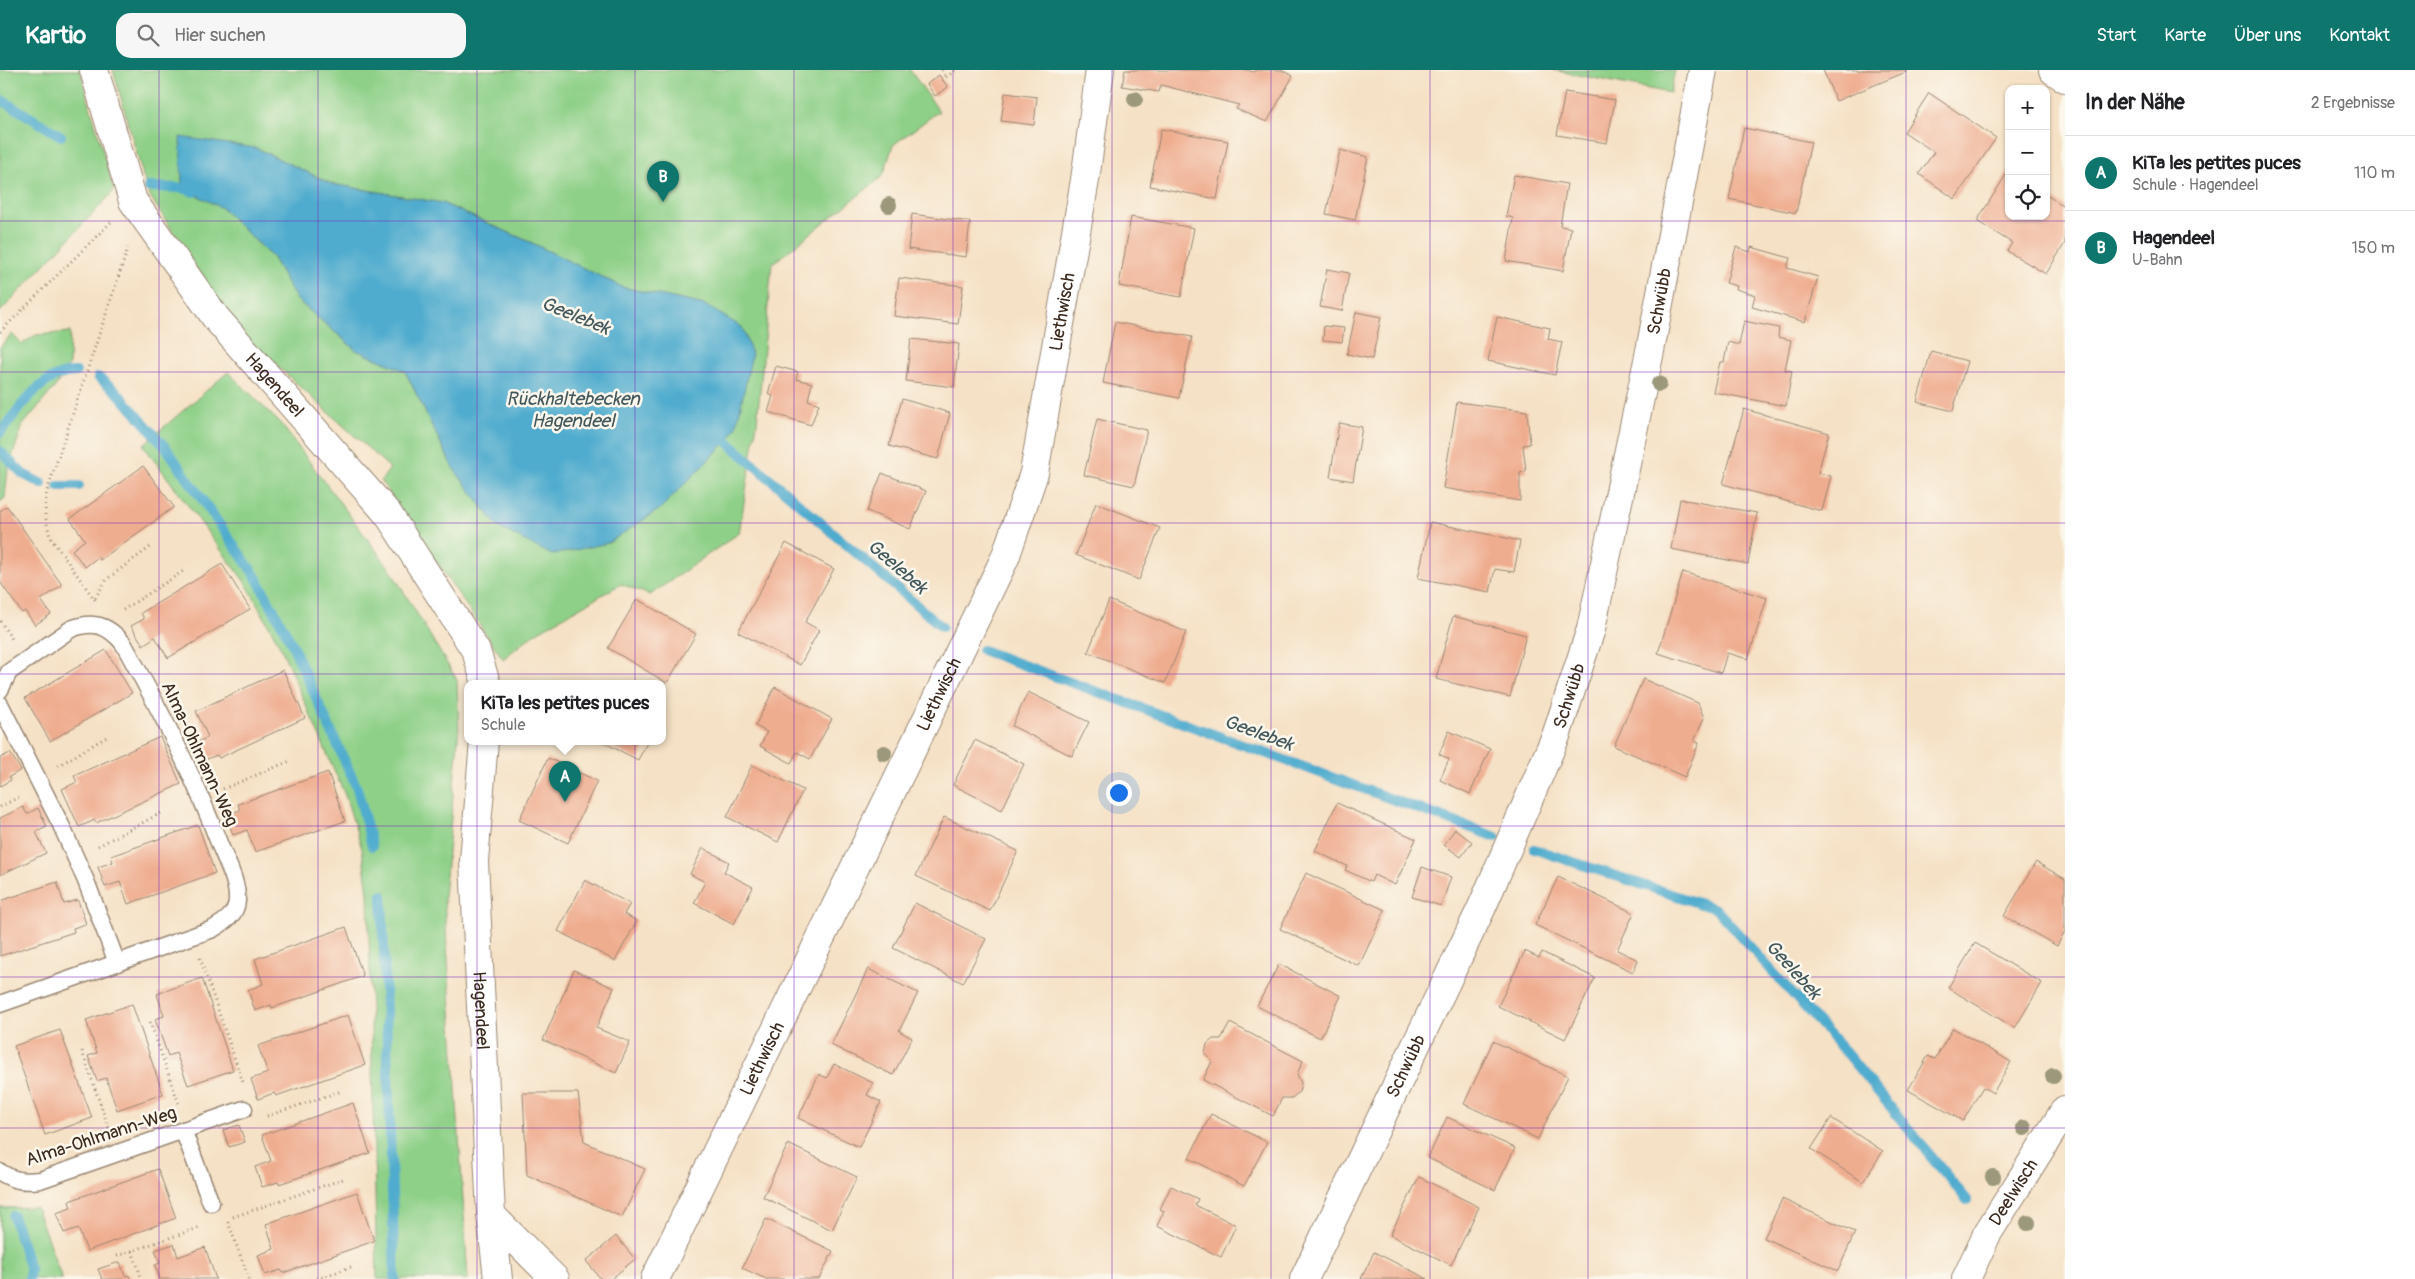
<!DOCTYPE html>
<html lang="de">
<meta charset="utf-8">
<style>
body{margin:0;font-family:Pangolin,sans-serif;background:#f6f6f6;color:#202124}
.controls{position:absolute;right:15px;top:15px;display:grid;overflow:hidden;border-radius:10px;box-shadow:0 1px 4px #0004}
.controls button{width:45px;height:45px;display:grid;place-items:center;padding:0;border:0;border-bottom:1px solid #e0e0e0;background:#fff;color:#202124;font:25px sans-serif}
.you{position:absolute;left:1118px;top:722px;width:18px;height:18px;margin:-12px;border:4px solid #fff;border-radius:50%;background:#1a73e8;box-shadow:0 0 0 8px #1a73e833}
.badge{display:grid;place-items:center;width:32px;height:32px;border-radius:50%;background:#0f766e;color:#fff;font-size:16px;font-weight:700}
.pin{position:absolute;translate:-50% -41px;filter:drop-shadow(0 1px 2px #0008)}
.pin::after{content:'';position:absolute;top:26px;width:18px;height:15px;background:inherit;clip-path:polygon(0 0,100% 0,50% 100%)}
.popup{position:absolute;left:464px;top:610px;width:202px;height:65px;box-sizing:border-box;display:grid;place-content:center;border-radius:10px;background:#fff;filter:drop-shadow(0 1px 4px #0005);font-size:16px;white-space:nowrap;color:#757577}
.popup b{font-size:19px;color:#202124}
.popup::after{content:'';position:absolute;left:50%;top:100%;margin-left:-10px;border:10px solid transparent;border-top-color:#fff}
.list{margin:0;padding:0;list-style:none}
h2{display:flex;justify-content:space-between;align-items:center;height:65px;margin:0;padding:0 20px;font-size:21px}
h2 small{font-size:16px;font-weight:400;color:#757577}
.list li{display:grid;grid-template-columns:32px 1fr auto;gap:15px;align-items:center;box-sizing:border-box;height:75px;padding:0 20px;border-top:1px solid #e0e0e0}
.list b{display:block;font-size:19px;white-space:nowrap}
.list p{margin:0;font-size:16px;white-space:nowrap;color:#757577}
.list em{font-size:16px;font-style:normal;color:#757577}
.icon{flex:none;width:28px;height:28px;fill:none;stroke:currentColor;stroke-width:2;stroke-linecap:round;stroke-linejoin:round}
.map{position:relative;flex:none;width:2065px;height:1209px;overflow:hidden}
header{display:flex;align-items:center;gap:30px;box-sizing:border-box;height:70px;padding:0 25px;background:#0f766e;color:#fff}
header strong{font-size:24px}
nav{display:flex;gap:28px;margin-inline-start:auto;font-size:18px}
.search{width:350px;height:45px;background:#f6f6f6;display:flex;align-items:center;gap:12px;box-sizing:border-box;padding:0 18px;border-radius:15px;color:#757577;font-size:19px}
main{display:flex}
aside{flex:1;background:#fff}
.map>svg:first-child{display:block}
.green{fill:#8ed088;stroke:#647d53;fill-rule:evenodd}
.water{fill:#50acce;stroke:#466b76}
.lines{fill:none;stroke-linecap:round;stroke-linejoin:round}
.stream{stroke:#50acce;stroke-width:10}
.building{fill:#efad90}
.lane-casing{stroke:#988672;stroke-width:19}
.street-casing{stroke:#988672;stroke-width:30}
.path{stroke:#988672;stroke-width:3;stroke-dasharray:1 4;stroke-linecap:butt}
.lane{stroke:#fff;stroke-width:16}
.street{stroke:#fff;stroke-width:28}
.tree{fill:#9c987b}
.grid{fill:none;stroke:#7b2cbf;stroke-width:1;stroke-opacity:0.55}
.labels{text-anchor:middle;stroke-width:5;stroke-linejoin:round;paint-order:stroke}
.street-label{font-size:18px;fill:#3b2a1e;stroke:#fbf7ec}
.water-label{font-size:19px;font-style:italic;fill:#42585c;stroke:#fbf7ec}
</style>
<header>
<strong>Kartio</strong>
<div class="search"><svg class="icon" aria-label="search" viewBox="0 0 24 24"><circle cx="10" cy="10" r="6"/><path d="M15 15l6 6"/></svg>Hier suchen</div>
<nav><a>Start</a><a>Karte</a><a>Über uns</a><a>Kontakt</a></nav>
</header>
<main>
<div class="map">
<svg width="2065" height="1209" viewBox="0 0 2065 1209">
<rect width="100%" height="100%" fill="#fbf7ec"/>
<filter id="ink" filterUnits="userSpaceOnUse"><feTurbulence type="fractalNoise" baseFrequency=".02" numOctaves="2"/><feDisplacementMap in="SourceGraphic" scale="10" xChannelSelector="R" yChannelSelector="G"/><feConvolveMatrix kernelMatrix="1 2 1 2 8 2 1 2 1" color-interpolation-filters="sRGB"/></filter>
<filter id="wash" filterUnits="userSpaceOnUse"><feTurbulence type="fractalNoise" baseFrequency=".0096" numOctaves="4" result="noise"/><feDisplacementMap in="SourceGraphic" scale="20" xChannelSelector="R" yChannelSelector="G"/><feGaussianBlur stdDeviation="1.12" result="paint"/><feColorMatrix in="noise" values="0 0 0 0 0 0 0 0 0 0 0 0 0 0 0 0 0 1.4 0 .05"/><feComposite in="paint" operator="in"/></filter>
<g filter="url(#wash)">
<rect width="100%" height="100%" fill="#f5e1c5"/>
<g class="green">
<polygon points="0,0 80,0 114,121 0,242"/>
<path d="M113 0H910L939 41 893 75 883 106 772 194 757 353 739 463 650 525 621 514 535 563 503 589 381 411 390 398 235 258 148 123ZM256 78 332 114 442 133 532 173 622 217 705 235 727 371 660 439 608 473 453 398 405 301 356 280 297 230 273 188 222 138Z"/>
<polygon points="1553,0 1675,0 1670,23"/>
<polygon points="70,262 69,294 55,317 23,355 8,398 5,428 0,432 0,277 12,264 22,274 36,265"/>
<polygon points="228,302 281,354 390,499 457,610 459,658 444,827 468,1209 377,1209 368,823 362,779 345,725 281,578 247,515 143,375"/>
<polygon points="36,1137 62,1209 0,1209 0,1138"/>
</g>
<polygon class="water" points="180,67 256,78 332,114 442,133 532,173 622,217 705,235 742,257 752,284 736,358 727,371 660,439 608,473 552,485 498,457 453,398 405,301 356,280 297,230 273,188 222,138 182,118"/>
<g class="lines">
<g class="stream">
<polyline points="0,29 61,66"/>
<polyline points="148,117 182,118 194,122"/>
<polyline points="98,307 116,321 167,379 256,507 290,570 357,718 372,776"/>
<path d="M0 363C21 337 40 303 76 302"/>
<polyline points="717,363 942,557"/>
<polyline points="0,381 23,404 42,414"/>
<polyline points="58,416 79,416"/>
<polyline points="982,580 1496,767"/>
<polyline points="1534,779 1716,839 1846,983 1967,1130"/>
<polyline points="382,825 395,1209"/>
<polyline points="13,1146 30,1199 29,1209"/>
</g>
</g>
<g id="blocks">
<g class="building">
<polygon points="1125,0 1247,0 1254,2 1256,0 1281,0 1293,6 1267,52 1236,39 1239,35 1161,15 1159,22 1122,16"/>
<polygon points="1823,0 1905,0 1906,2 1836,31"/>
<polygon points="939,5 948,17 935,26 927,14"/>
<polygon points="1565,22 1615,30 1607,73 1557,65"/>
<polygon points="1005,23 1037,27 1034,55 1001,51"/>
<polygon points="1929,23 1996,68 1955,129 1919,104 1934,82 1904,62"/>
<polygon points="1744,58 1811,72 1796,143 1729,129"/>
<polygon points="1161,59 1228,71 1217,129 1150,116"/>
<polygon points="1340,80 1368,87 1355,150 1326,144"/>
<polygon points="2009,100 2009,146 2046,146 2046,125 2065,136 2065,173 2046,204 2007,181 2012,173 1977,151"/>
<polygon points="1514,105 1567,114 1560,156 1571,158 1563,201 1506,191 1513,148 1506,146"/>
<polygon points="912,144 970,152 966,187 908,179"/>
<polygon points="1131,147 1194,158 1181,227 1119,216"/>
<polygon points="1736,177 1750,182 1751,177 1790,188 1787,198 1818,207 1805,252 1752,237 1755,225 1736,219 1737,216 1726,213"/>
<polygon points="1327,199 1349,203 1342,241 1320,237"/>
<polygon points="899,208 963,216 958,254 894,246"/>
<polygon points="1356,242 1381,247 1372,289 1347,284"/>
<polygon points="1497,247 1550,258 1548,269 1562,272 1555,305 1488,291"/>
<polygon points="1744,251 1779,258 1778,267 1791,270 1785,300 1792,301 1786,336 1713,322 1720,292 1724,292 1728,272 1739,275"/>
<polygon points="1115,252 1192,267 1179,328 1103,313"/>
<polygon points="1324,256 1344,258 1342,272 1323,270"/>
<polygon points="911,269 959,274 954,317 906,311"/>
<polygon points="1931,281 1967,291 1953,341 1917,332"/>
<polygon points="776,296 798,302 796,309 812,313 808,330 819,334 811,355 768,342 773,326 768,324"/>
<polygon points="902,329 950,343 938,389 889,376"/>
<polygon points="1457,332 1527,341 1530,374 1523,375 1526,401 1520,403 1520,431 1443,418"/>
<polygon points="1744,339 1829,363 1818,403 1831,406 1822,441 1723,414"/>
<polygon points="1097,349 1147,360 1134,416 1084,405"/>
<polygon points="1339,353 1362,357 1353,411 1330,407"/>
<polygon points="143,396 174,437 100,490 98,487 85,497 72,480 85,470 70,449"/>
<polygon points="882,403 926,421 910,459 867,441"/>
<polygon points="1680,429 1757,443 1748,494 1671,479"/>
<polygon points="1096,433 1160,458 1139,510 1076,485"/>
<polygon points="7,436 62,515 41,530 51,544 35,555 25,541 22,543 0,512 0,441"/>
<polygon points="1430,452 1520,471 1514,502 1495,499 1490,522 1418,508"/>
<polygon points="786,473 834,499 805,552 819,560 800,595 738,562"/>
<polygon points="222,494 250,539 168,588 155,567 143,575 131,556 144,549 141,543"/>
<polygon points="1683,502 1767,528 1748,589 1727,583 1721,603 1658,583"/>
<polygon points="637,529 696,564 667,613 608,578"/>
<polygon points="1109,530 1186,562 1165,613 1088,582"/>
<polygon points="1453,546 1526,565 1510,627 1436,609"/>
<polygon points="106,580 132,623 50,671 25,628"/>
<polygon points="283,600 305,648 219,688 217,685 202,691 194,674 208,667 196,641"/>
<polygon points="1643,609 1698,633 1704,648 1694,671 1699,673 1685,707 1614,676"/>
<polygon points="775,617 832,649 810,689 797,682 791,693 760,676 767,662 755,656"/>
<polygon points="1028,622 1089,652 1072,686 1012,656"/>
<polygon points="1449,661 1490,679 1470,724 1440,710 1449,689 1439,684"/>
<polygon points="160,667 181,714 96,753 95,750 79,757 62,719 77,712 74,706"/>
<polygon points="975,670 1024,694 1002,740 953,715"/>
<polygon points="601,671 648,671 638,690"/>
<polygon points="10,683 21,700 9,707 11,710 0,716 0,688"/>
<polygon points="548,688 597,711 568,773 519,750"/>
<polygon points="752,695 803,720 778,772 727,747"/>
<polygon points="328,702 345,751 255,782 247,760 233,765 226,745 240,740 238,734"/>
<polygon points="1337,733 1416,769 1395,815 1374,805 1371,812 1345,800 1347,796 1315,781"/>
<polygon points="23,737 27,744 38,738 47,757 36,762 46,783 0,805 0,748"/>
<polygon points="944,747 1018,781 990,841 916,806"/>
<polygon points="198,755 215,803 128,834 120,812 105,817 98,797 113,792 111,786"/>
<polygon points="1455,759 1472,772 1461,787 1444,775"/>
<polygon points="703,778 729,792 724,802 753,817 734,854 694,833 705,812 690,804"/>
<polygon points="2036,792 2065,809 2065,861 2057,876 2004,846"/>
<polygon points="1422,797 1451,807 1441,836 1412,827"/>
<polygon points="1306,803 1385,840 1359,896 1280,859"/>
<polygon points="1558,807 1634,843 1617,880 1638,890 1633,902 1535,855"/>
<polygon points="585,810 630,834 624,844 637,851 615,891 558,861"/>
<polygon points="57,812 64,834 78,830 86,854 73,858 74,862 0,886 0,831"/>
<polygon points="915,833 986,869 963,913 893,878"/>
<polygon points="346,857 363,906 272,938 271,935 255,941 248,920 263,914 255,889"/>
<polygon points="1975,873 2042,913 2015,958 1948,918"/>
<polygon points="1525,881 1539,888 1542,882 1595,908 1565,969 1498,936"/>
<polygon points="1279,894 1341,926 1320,968 1257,936"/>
<polygon points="868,899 918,923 899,961 912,968 893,1005 831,975"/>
<polygon points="574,900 614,918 596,958 630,972 616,1003 543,970"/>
<polygon points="202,908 233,1000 188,1015 176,983 168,986 155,949 164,946 157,924"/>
<polygon points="132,934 163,1024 117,1040 106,1008 97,1011 88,986 97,983 86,950"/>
<polygon points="348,945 365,995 276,1026 274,1023 258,1029 251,1009 268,1003 258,976"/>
<polygon points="1230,953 1303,991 1297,1004 1301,1013 1299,1022 1292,1028 1282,1028 1273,1046 1203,1010 1212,991 1205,984 1207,974 1213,969 1221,969"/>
<polygon points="1953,958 2011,992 1993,1023 1983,1017 1963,1051 1908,1020 1928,986 1935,989"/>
<polygon points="60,960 92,1048 45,1065 14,976"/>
<polygon points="1493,971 1568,1006 1538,1069 1464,1034"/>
<polygon points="834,994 873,1013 867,1025 881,1032 859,1077 798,1048 819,1004 827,1008"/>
<polygon points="523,1023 578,1023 584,1072 645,1099 622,1147 527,1105"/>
<polygon points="353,1033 370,1083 279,1114 278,1112 262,1117 255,1097 271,1091 262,1065"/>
<polygon points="1211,1044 1267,1072 1244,1116 1189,1088"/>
<polygon points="1447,1047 1515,1078 1495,1120 1428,1088"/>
<polygon points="1831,1048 1883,1081 1863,1112 1811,1079"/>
<polygon points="239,1055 245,1072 229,1077 223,1060"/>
<polygon points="788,1074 857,1107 832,1160 763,1127"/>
<polygon points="158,1099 176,1148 87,1181 78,1158 64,1163 56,1143 71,1138 69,1131"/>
<polygon points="1419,1107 1479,1137 1451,1195 1390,1165"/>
<polygon points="1171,1116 1198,1129 1195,1135 1236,1155 1221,1187 1157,1156 1164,1141 1160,1139"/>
<polygon points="357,1122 374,1171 283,1203 281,1200 265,1205 258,1185 274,1179 266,1154"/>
<polygon points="1782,1129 1855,1162 1838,1201 1764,1168"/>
<polygon points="766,1149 833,1181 819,1209 766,1209 742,1198"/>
<polygon points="616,1166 635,1189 611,1209 601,1209 586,1191"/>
<polygon points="174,1174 178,1187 205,1177 216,1209 160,1209 155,1195 160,1193 155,1180"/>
<polygon points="1374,1182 1428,1209 1361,1209"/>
<polygon points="120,1192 125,1206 129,1205 130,1209 102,1209 98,1199"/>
</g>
</g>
</g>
<g filter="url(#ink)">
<use href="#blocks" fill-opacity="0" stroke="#988672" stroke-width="1"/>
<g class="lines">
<g class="lane-casing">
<g id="lane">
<path d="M0 620 9 602 71 559C93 550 108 555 123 573 159 638 193 703 219 773 226 791 238 811 237 831 236 845 224 852 213 859L0 934"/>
<polyline points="0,634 61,755 86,811 117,893"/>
<polyline points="183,1060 211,1133"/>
<path d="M0 1102C14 1111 24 1112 40 1110L244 1039"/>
</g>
</g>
<g class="street-casing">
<g id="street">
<path id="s1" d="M94 0 133 131 216 248 388 444 476 581 486 613"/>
<polyline points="2053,0 2065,8"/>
<path id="s2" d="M484 671 474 791 491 1145 498 1209"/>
<polyline points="491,1145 555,1209"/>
<path id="s3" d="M655 1209 1005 488 1034 403 1085 110 1100 0"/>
<path id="s4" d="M1304 1209 1482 837 1556 666 1591 559 1650 281 1703 0"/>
<path id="s5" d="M1966 1209 1987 1164 2065 1040"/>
</g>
</g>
<g class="path">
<polyline points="942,0 946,7"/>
<polyline points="942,10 956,0"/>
<polyline points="0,262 111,152"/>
<polyline points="95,528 107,509 153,475"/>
<polyline points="95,530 50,467 45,445 46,424 128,178"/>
<polyline points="123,540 185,500"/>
<polyline points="0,551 12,569"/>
<polyline points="58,696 108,666"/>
<polyline points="223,719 290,691"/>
<polyline points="0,737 19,727"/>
<polyline points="98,776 161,743"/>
<polyline points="200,888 244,1015"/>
<polyline points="150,952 179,1034"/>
<polyline points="82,981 109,1059"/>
<polyline points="267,1046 342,1021"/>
<polyline points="233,1147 346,1108"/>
<polyline points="228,1152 249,1209"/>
<polyline points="132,1181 142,1209"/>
<polyline points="117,1186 201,1157"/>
<polyline points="317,1209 351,1197"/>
</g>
<use href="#lane" class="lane"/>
<use href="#street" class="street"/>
</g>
<g class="tree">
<circle cx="1135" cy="29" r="8"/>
<circle cx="889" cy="135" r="8"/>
<circle cx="1659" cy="314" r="8"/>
<circle cx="884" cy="683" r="8"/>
<circle cx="2053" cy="1006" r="8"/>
<circle cx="2024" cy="1058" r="8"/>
<circle cx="1993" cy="1107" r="8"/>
<circle cx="2028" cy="1153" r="8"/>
</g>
</g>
<path class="grid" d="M159 0V1209M318 0V1209M477 0V1209M635 0V1209M794 0V1209M953 0V1209M1112 0V1209M1271 0V1209M1430 0V1209M1588 0V1209M1747 0V1209M1906 0V1209M0 151H2065M0 302H2065M0 453H2065M0 604H2065M0 756H2065M0 907H2065M0 1058H2065"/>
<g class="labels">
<g class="street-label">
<text dy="6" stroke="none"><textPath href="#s4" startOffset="1046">Schwübb</textPath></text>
<text dy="6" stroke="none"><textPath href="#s3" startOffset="1055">Liethwisch</textPath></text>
<text dy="6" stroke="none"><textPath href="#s1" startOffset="369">Hagendeel</textPath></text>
<text dy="6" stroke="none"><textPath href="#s3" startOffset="650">Liethwisch</textPath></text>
<text dy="6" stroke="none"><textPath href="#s4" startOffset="641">Schwübb</textPath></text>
<text transform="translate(200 684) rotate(65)" y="6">Alma-Ohlmann-Weg</text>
<text dy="6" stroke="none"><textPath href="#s2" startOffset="270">Hagendeel</textPath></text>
<text dy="6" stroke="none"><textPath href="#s3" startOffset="245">Liethwisch</textPath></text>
<text dy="6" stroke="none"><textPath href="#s4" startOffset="236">Schwübb</textPath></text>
<text transform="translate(101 1066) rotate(-18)" y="6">Alma-Ohlmann-Weg</text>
<text dy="6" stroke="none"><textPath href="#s5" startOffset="99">Deelwisch</textPath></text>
</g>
<g class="water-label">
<text transform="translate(576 245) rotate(22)" y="7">Geelebek</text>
<text x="573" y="335">Rückhaltebecken<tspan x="573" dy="22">Hagendeel</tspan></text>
<text transform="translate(898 496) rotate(41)" y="7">Geelebek</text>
<text transform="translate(1259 662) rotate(20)" y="7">Geelebek</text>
<text transform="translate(1794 899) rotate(48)" y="7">Geelebek</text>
</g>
</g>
</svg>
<div class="controls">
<button>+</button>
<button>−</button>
<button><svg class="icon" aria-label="locate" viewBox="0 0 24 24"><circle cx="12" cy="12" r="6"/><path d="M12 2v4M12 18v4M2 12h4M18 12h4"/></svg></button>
</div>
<div class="you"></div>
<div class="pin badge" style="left:565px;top:732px">A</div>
<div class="popup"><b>KiTa les petites puces</b>Schule</div>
<div class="pin badge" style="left:663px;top:132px">B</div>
</div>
<aside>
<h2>In der Nähe<small>2 Ergebnisse</small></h2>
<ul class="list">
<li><span class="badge">A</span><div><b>KiTa les petites puces</b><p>Schule · Hagendeel</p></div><em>110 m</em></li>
<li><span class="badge">B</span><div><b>Hagendeel</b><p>U-Bahn</p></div><em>150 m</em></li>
</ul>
</aside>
</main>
